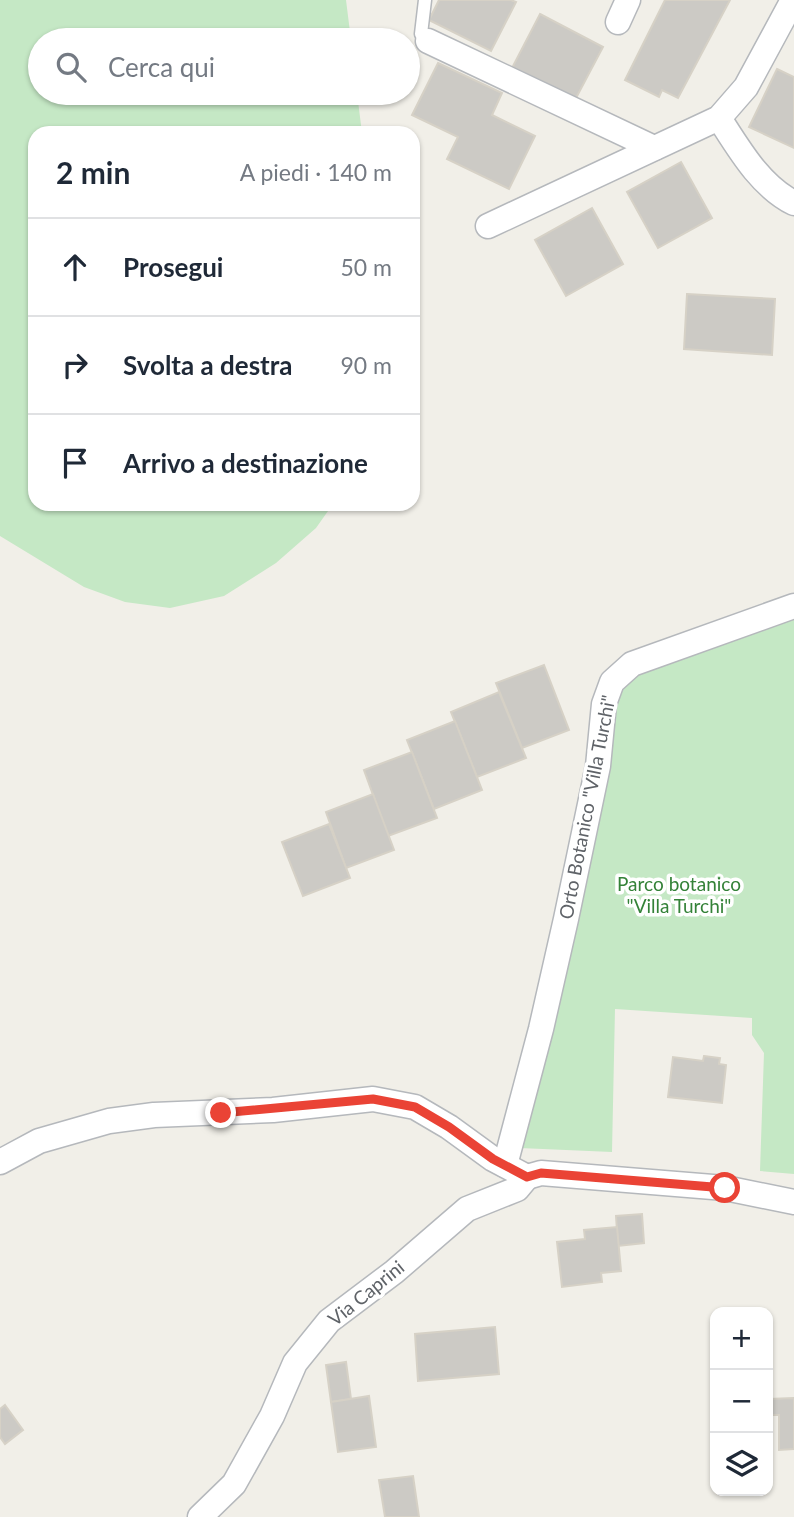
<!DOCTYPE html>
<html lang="it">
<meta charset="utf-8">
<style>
body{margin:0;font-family:Lato,sans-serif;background:#f6f6f7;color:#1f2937}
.controls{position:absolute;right:21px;bottom:21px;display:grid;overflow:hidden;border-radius:14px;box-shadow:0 2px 5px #0004}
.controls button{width:63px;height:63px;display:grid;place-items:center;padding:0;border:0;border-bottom:2px solid #e0e1e3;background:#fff;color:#1f2937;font:35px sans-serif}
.stop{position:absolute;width:21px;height:21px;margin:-16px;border:5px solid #ea4335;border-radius:50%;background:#fff}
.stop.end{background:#ea4335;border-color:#fff;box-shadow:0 2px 7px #0008}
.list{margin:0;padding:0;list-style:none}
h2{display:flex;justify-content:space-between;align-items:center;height:91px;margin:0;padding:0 28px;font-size:30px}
h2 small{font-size:23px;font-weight:400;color:#747a83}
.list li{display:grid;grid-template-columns:46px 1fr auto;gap:21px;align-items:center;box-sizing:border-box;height:98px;padding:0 28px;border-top:2px solid #e0e1e3}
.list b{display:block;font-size:26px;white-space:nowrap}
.list em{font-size:23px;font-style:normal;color:#747a83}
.icon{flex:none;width:38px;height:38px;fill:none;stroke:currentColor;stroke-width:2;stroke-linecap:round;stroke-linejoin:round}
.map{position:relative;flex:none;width:794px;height:1517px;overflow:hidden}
.search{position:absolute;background:#fff;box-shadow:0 2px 5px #0004;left:28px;top:28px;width:392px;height:77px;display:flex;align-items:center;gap:18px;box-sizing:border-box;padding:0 24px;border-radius:38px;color:#747a83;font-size:26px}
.panel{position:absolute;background:#fff;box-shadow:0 2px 5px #0004;left:28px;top:126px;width:392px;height:385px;border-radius:21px}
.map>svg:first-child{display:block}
.green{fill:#c5e8c5}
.building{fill:#cccac5;stroke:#d6d1c6;stroke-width:2}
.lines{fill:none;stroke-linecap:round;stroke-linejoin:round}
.service-casing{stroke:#b5b8bc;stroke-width:15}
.minor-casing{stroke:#b5b8bc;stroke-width:27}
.service{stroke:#fff;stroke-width:12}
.minor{stroke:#fff;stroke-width:24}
.route{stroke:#ea4335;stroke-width:9}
.labels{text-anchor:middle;stroke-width:7;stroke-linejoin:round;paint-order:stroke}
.street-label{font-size:19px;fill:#5f6368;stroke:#fff}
.park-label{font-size:19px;fill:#348238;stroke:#fff}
</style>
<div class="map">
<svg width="794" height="1517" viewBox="0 0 794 1517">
<rect width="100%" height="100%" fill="#f1efe8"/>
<g class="green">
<polygon points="0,0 346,0 351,40 40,40 40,93 357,93 362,133 35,133 35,504 333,504 316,528 276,563 224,596 170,608 125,602 84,587 0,536"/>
<polygon points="794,596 794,1174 760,1171 764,1053 752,1035 752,1018 615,1009 612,1152 499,1147 512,1112 612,682"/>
</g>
<g class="building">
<polygon points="439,0 511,0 516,2 491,51 429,20"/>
<polygon points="665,0 730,0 678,98 662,90 659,97 625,80"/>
<polygon points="540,14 603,47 575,100 512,68"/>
<polygon points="438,63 502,93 492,115 535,136 509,189 447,159 458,137 412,115"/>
<polygon points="777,69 794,77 794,148 749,127"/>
<polygon points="681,162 712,218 658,248 627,192"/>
<polygon points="592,208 623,264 566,296 535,240"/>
<polygon points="687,294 775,299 772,355 684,349"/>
<polygon points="544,665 569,730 522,748 496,683"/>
<polygon points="499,692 526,758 477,777 451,712"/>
<polygon points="455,721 482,790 434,809 407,740"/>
<polygon points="412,752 437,818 388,836 364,770"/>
<polygon points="373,794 394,850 346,868 326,812"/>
<polygon points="329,824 350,878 303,896 282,842"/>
<polygon points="704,1056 720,1058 719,1064 726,1065 722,1103 668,1097 673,1057 703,1061"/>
<polygon points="642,1214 644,1243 618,1246 616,1216"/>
<polygon points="617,1227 621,1271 601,1273 602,1282 562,1287 557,1242 585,1239 584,1230"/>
<polygon points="495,1327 499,1374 418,1381 415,1334"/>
<polygon points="346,1362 351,1399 331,1402 326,1365"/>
<polygon points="369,1396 376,1447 338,1452 331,1402"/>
<polygon points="794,1398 794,1449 779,1450 779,1415 769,1415 769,1399"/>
<polygon points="5,1405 23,1430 5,1444 0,1437 0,1409"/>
<polygon points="413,1476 419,1517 385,1517 379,1480"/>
</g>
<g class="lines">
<g class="service-casing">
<polyline id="service" points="425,0 421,34 428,41"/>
</g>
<g class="minor-casing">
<g id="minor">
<polyline points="618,22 628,0"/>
<polyline points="428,41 654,148"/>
<path d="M719 118C739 149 760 186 794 203"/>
<polyline points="488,226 719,118 746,87 793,0"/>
<polyline points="0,1162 39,1141 109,1121 154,1115 273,1110 373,1099 415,1107 449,1127 493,1159 527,1177"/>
<polyline points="505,1165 541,1029 566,919 598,766 604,704 612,682 632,664 794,606"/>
<polyline points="527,1177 541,1173 725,1188 794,1202"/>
<polyline points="200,1517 234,1484 272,1416 295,1363 329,1321 394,1272 467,1209 517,1189 527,1177"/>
</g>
</g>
<use href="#service" class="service"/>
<use href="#minor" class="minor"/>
</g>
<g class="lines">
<polyline class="route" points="221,1113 373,1099 415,1107 449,1127 493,1159 527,1177 541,1173 725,1188"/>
</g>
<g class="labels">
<g class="street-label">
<text transform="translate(587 807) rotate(-79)" y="7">Orto Botanico "Villa Turchi"</text>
<text transform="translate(366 1293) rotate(-39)" y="7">Via Caprini</text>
</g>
<g class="park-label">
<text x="679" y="891">Parco botanico<tspan x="679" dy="22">"Villa Turchi"</tspan></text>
</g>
</g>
</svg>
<div class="controls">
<button>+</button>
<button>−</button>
<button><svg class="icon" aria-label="layers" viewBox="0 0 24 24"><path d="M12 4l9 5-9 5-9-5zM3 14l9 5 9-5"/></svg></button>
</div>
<div class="stop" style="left:725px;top:1188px"></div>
<div class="stop end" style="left:221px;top:1113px"></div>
<div class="search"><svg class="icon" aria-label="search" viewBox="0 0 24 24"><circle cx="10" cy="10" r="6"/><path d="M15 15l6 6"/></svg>Cerca qui</div>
<section class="panel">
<h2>2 min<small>A piedi · 140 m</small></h2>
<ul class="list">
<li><svg class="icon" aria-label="ahead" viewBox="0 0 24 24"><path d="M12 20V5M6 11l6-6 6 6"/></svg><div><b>Prosegui</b></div><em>50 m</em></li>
<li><svg class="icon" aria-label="right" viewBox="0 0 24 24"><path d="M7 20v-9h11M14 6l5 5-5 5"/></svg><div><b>Svolta a destra</b></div><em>90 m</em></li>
<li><svg class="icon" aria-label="arrive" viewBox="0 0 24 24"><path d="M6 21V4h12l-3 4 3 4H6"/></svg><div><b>Arrivo a destinazione</b></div></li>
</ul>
</section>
</div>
